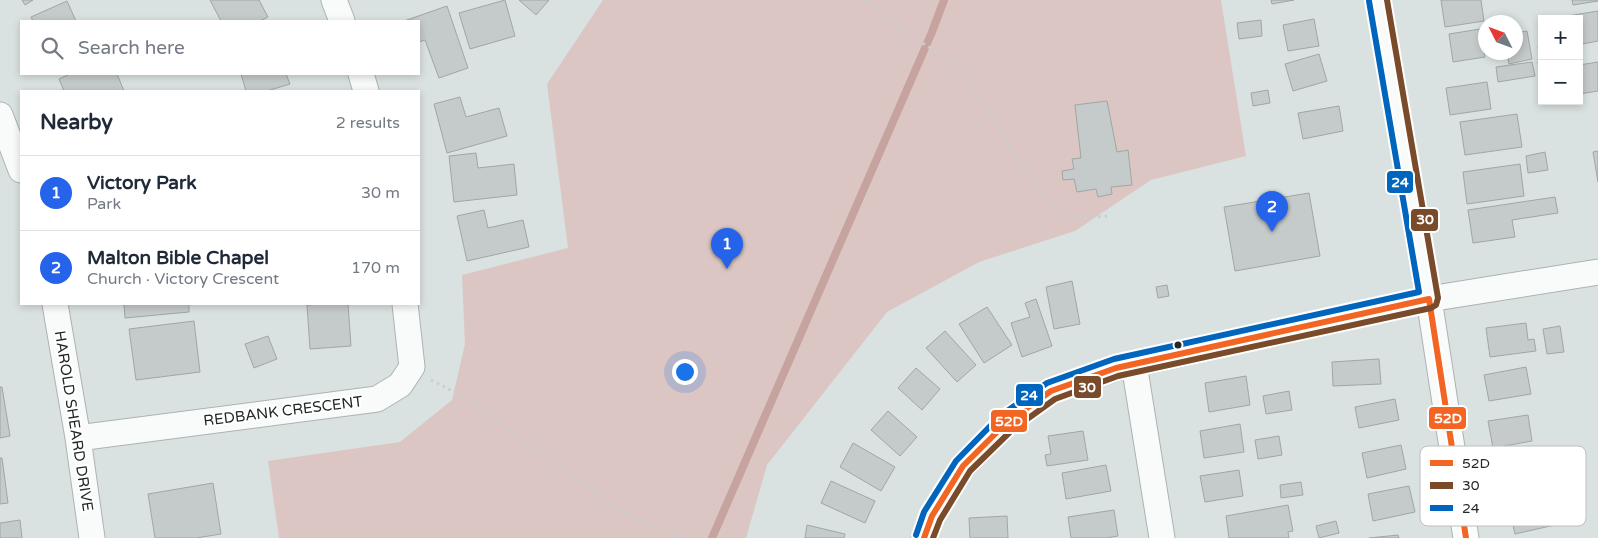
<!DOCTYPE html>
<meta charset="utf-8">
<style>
body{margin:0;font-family:"Varela Round",sans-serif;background:#f6f6f7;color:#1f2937}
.controls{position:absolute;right:15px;top:15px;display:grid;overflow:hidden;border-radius:0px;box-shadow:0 2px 8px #0003}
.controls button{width:45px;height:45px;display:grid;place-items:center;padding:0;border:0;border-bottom:1px solid #e0e1e3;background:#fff;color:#1f2937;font:25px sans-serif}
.compass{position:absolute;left:1478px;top:15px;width:45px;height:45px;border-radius:50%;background:#fff;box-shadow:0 2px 8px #0003;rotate:312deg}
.you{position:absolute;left:684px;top:371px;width:18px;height:18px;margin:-12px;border:4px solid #fff;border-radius:50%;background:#1a73e8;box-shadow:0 0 0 8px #1a73e833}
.badge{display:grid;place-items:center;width:32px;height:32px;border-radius:50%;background:#2563eb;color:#fff;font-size:16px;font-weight:700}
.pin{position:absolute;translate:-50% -41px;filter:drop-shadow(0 1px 2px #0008)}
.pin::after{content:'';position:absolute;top:26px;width:18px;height:15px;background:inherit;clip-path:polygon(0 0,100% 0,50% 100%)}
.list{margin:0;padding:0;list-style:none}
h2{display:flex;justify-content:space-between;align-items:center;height:65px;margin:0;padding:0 20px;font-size:21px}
h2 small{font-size:16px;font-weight:400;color:#747a83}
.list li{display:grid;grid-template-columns:32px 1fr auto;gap:15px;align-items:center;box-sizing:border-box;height:75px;padding:0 20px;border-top:1px solid #e0e1e3}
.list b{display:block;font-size:19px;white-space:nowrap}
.list p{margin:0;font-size:16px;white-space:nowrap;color:#747a83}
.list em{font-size:16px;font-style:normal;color:#747a83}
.icon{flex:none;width:28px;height:28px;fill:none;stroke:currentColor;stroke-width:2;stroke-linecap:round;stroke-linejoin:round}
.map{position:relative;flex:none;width:1598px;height:538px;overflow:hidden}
.search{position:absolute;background:#fff;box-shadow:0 2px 8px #0003;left:20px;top:20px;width:400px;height:55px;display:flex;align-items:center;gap:12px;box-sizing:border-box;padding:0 18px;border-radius:0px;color:#747a83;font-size:19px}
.panel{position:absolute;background:#fff;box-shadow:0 2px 8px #0003;left:20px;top:90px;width:400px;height:215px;border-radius:0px}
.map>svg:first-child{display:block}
.green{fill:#dbc6c3}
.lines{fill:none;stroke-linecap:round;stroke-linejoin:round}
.stream{stroke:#c6a39e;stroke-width:8}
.building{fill:#c5cbca;stroke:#a0a6a5}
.minor-casing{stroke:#acb3b2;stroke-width:27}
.path{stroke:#cccece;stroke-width:3;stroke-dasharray:2.5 4;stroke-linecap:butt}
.minor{stroke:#f9fbfa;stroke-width:25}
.bus-1-casing{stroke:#fff;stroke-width:10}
.bus-2-casing{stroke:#fff;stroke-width:10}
.bus-3-casing{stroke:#fff;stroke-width:10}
.bus-1{stroke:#f26522;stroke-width:6}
.bus-2{stroke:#7a4b2a;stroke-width:6}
.bus-3{stroke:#0065bd;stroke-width:6}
.bus-dot{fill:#222827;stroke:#fff;stroke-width:2}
.labels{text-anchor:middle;stroke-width:4;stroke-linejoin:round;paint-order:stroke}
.street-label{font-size:15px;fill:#222827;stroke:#fff}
.key{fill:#fff;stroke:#bdbebe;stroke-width:1}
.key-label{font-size:14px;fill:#222827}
.line-badge{stroke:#fff;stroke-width:2}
.badge-label{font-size:14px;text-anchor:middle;font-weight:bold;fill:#fff}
</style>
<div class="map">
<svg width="1598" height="538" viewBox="0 0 1598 538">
<rect width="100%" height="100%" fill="#dae2e1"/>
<path class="green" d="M603,0H1221L1246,156L1151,180L1075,231L979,262L887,312L767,465L746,538H279L268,461L400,442L452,400L465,344L462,275L568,248L547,84Z"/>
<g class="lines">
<path class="stream" d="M712,538L932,32L944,0"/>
</g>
<path class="building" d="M22,0H33L25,5Z
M210,0H259L268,17L260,21H221Z
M505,0L515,36L470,49L459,13Z
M519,0H549L536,15Z
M1271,0H1294L1272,4Z
M1441,0H1481L1484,21L1445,27Z
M1572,0H1598V1L1573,5Z
M67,1L76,21H33L31,17Z
M447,6L468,68L439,78L425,40L419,42V21H404Z
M1598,11V41L1582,44L1579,19H1568V16Z
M1314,19L1319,46L1288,51L1283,25Z
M1261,20L1262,36L1239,39L1237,23Z
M1480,29L1485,57L1453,62L1449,34Z
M1527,31L1532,59L1509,64L1507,52H1516V33Z
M1542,46V59H1541L1538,47Z
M1319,54L1327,81L1293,91L1285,64Z
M1542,61V74L1540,75L1538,62Z
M1532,62L1535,76L1498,82L1496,67Z
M1598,62V91L1579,94V65Z
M70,74H117L124,91H64L59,79Z
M241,74H286L290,84L267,91H246Z
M1487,82L1491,109L1450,115L1446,88Z
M1268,90L1270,103L1253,106L1251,93Z
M460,97L466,117L499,108L507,136L447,153L434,104Z
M1107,101L1117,152L1128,150L1132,185L1111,187L1112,194L1098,197L1096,189L1077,192L1074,179L1063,180L1062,171L1074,169L1072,159L1081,158L1075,105Z
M1339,106L1343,131L1303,139L1298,113Z
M1517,114L1522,147L1465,155L1460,122Z
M1598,151V182L1593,152Z
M1545,152L1548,170L1528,173L1526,156Z
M476,153L478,168L514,164L517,195L454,202L449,156Z
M1520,164L1524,196L1467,204L1463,172Z
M1309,193L1320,256L1235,271L1224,207Z
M1555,197L1558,213L1512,220L1515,237L1473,243L1468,210Z
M484,210L488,228L523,220L529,247L467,261L457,216Z
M1072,281L1080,324L1054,329L1046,287Z
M1167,285L1169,296L1158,298L1156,287Z
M1036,299L1052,346L1022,357L1011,323L1030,317L1025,303Z
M124,304H189V312L125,318Z
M321,304H348L351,346L310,349L307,305Z
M987,307L1012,345L984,363L959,324Z
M194,321L200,372L136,380L129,329Z
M1526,323L1528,340L1534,339L1536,351L1490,357L1486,328Z
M1560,326L1564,352L1547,354L1543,329Z
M945,331L976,365L957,382L926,348Z
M268,336L277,359L254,368L245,344Z
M1379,359L1381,384L1333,386L1332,362Z
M1526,367L1531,394L1489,401L1484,375Z
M916,368L940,389L922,410L898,388Z
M1246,376L1250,405L1209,412L1205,383Z
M0,387H2L10,436L0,438Z
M1289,391L1292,410L1266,414L1263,396Z
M1395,399L1399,420L1359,428L1355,407Z
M888,411L917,437L900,456L871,430Z
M1528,415L1532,441L1493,448L1488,421Z
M1240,424L1244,452L1204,458L1200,431Z
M1083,431L1088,460L1047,466L1045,455L1051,454L1048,436Z
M1279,436L1282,455L1258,459L1255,440Z
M853,443L895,467L881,491L840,467Z
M1401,445L1406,469L1367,478L1362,453Z
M0,458H2L8,503L0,504Z
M1106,465L1111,491L1066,499L1062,473Z
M1239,470L1243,496L1205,502L1200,476Z
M831,481L875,501L865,523L821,503Z
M1301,482L1303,495L1281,498L1280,485Z
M213,483L221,534L196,538H155L148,494Z
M1409,486L1415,512L1373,521L1368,494Z
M1549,499L1555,525L1515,534L1509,508Z
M1288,505L1293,531L1288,532L1289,538H1229L1226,516Z
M1114,510L1118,536L1106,538H1071L1068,517Z
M1007,516L1008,538H970L969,518Z
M20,520L22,538H0V523Z
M1336,521L1339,533L1319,538L1316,526Z
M807,525L845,534L844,538H805Z
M1398,535L1399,538H1369Z"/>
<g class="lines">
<defs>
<path id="minor" d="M334,0L342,21
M1378,0L1429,299L1466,538
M361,74L366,91
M0,115L21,170
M55,304L78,438L92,538
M1134,364L1162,538
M78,438L377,399L400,385L412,367L405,304
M924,538L932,516L963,466L1006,423L1051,391L1116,368L1429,299L1598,272"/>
</defs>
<use href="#minor" class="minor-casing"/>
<path class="path" d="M866,0L904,31L960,67L967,75L1025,172L1054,204L1072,218L1111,216
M431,380L472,401L502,425L623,513L683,538"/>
<use href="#minor" class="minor"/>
<defs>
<path id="bus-1" d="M1429,299L1466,538
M924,538L932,516L963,466L1006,423L1051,391L1116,368L1429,299"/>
<path id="bus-2" d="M933,538L940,520L970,471L1012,430L1055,399L1118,376L1431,308L1436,305L1438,298L1387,0"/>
<path id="bus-3" d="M916,535L924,512L956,461L1000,416L1047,383L1114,359L1419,292L1369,1"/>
</defs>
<use href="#bus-1" class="bus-1-casing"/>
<use href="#bus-2" class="bus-2-casing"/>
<use href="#bus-3" class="bus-3-casing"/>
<use href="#bus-1" class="bus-1"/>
<use href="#bus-2" class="bus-2"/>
<use href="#bus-3" class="bus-3"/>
</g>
<circle class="bus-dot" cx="1178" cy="345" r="4.5"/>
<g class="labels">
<g class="street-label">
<text transform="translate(283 411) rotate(-7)" y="5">REDBANK CRESCENT</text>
<text transform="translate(74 421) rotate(81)" y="5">HAROLD SHEARD DRIVE</text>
</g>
</g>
<rect x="1420" y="446" width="166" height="80" rx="8" class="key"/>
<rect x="1430" y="460" width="23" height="6" fill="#f26522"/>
<rect x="1430" y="482" width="23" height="7" fill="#7a4b2a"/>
<rect x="1430" y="505" width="23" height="6" fill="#0065bd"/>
<g class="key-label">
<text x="1462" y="468">52D</text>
<text x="1462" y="490">30</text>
<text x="1462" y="513">24</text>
</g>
<g class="line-badge">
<rect x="1386" y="170" width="28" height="24" rx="5" fill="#0065bd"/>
<rect x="1410" y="208" width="29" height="24" rx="5" fill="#7a4b2a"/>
<rect x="1073" y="375" width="29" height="24" rx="5" fill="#7a4b2a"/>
<rect x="1015" y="383" width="29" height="24" rx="5" fill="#0065bd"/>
<rect x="1428" y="406" width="39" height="24" rx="5" fill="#f26522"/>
<rect x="990" y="409" width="38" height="24" rx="5" fill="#f26522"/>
</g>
<g class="badge-label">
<text x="1400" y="187">24</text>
<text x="1425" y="224">30</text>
<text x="1087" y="392">30</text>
<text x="1029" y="400">24</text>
<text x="1448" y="423">52D</text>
<text x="1009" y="426">52D</text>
</g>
</svg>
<div class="controls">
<button>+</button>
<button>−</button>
</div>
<svg class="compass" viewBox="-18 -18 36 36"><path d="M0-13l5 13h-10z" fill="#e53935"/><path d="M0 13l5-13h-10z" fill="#747a83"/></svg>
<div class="you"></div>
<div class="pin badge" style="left:727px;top:269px">1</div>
<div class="pin badge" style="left:1272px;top:232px">2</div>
<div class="search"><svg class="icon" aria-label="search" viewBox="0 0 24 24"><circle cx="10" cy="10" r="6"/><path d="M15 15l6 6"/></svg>Search here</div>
<section class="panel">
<h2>Nearby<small>2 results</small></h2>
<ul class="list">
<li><span class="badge">1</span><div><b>Victory Park</b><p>Park</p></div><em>30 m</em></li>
<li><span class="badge">2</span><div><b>Malton Bible Chapel</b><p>Church · Victory Crescent</p></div><em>170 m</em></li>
</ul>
</section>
</div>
